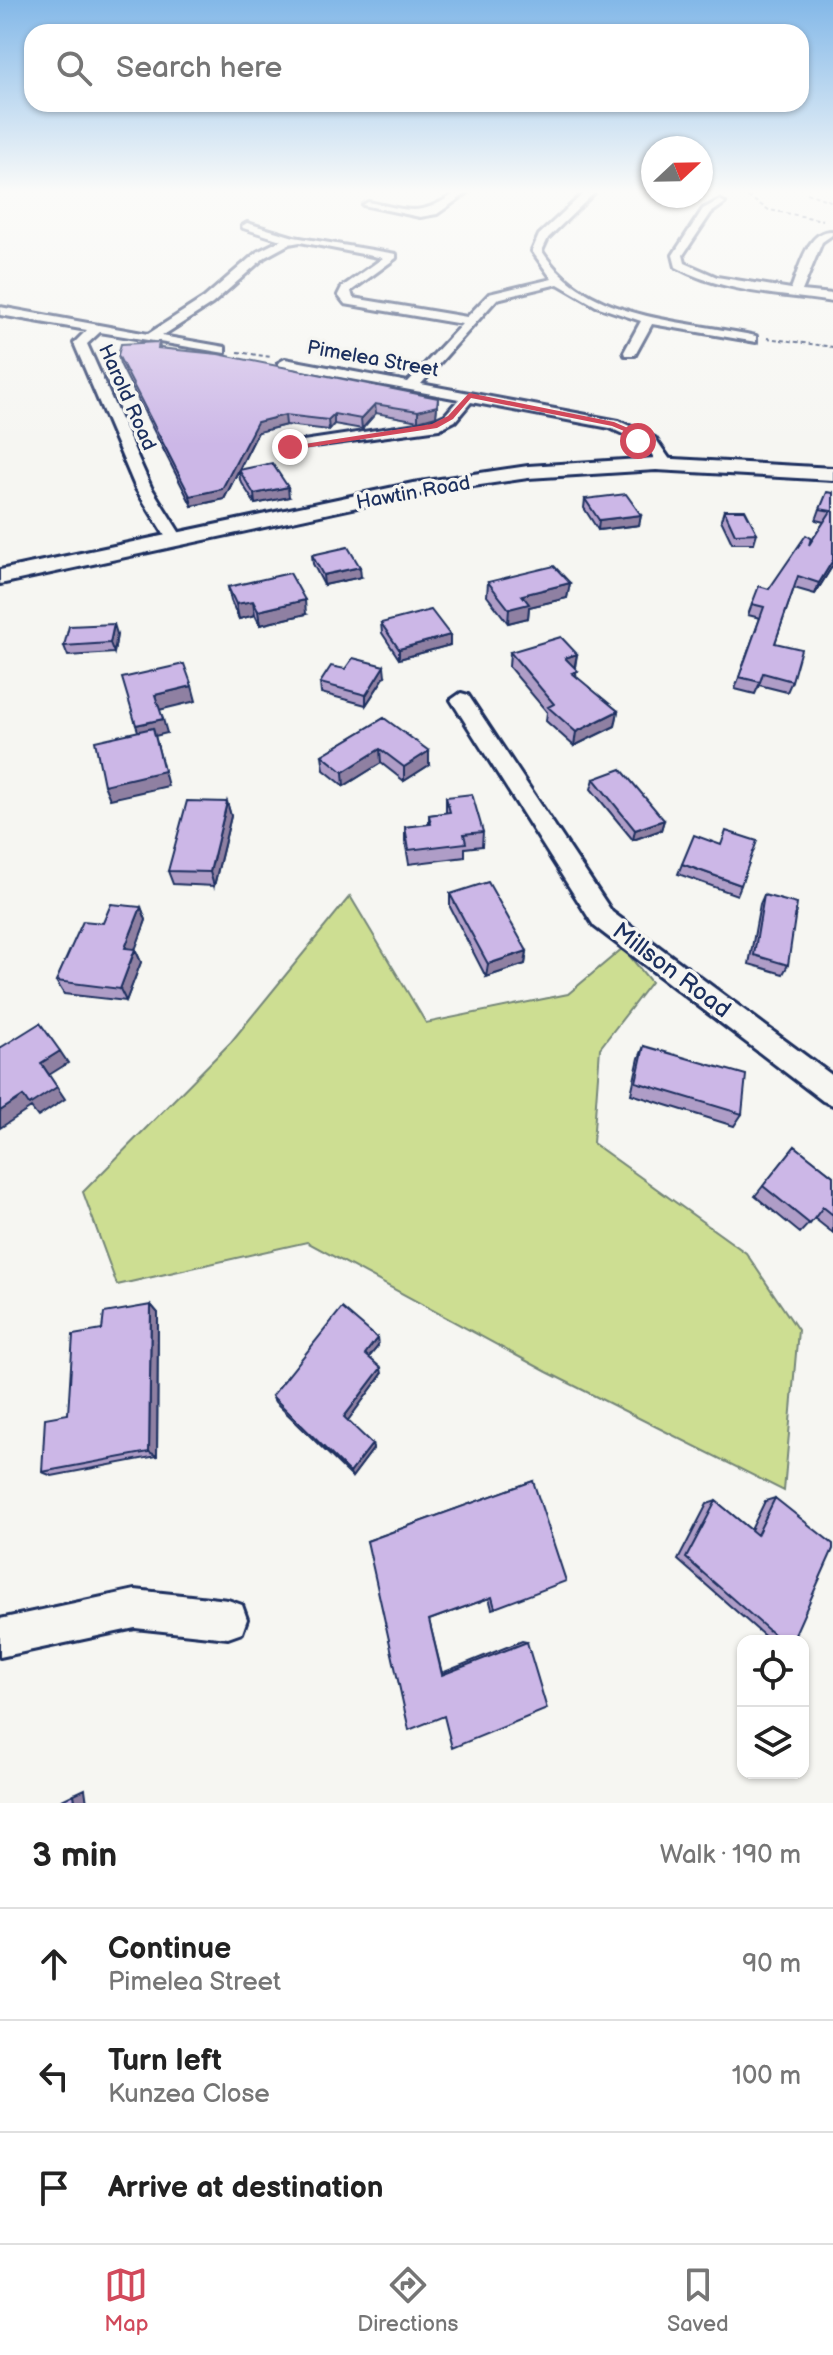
<!DOCTYPE html>
<meta charset="utf-8">
<style>
body{margin:0;font-family:"Balsamiq Sans",sans-serif;background:#f6f6f6;color:#222}
.controls{position:absolute;right:24px;bottom:24px;display:grid;overflow:hidden;border-radius:16px;box-shadow:0 2px 6px #0004}
.controls button{width:72px;height:72px;display:grid;place-items:center;padding:0;border:0;border-bottom:2px solid #e0e0e0;background:#fff;color:#222;font:40px sans-serif}
.compass{position:absolute;left:641px;top:136px;width:72px;height:72px;border-radius:50%;background:#fff;box-shadow:0 2px 6px #0004;rotate:68deg}
.stop{position:absolute;width:24px;height:24px;margin:-18px;border:6px solid #d1495b;border-radius:50%;background:#fff}
.stop.end{background:#d1495b;border-color:#fff;box-shadow:0 2px 8px #0008}
.list{margin:0;padding:0;list-style:none}
h2{display:flex;justify-content:space-between;align-items:center;height:104px;margin:0;padding:0 32px;font-size:34px}
h2 small{font-size:26px;font-weight:400;color:#767676}
.list li{display:grid;grid-template-columns:52px 1fr auto;gap:24px;align-items:center;box-sizing:border-box;height:112px;padding:0 32px;border-top:2px solid #e0e0e0}
.list b{display:block;font-size:30px;white-space:nowrap}
.list p{margin:0;font-size:26px;white-space:nowrap;color:#767676}
.list em{font-size:26px;font-style:normal;color:#767676}
.icon{flex:none;width:44px;height:44px;fill:none;stroke:currentColor;stroke-width:2;stroke-linecap:round;stroke-linejoin:round}
.map{position:relative;flex:none;width:833px;height:1803px;overflow:hidden}
.search{position:absolute;background:#fff;box-shadow:0 2px 6px #0004;left:24px;right:24px;top:24px;height:88px;display:flex;align-items:center;gap:20px;box-sizing:border-box;padding:0 28px;border-radius:24px;color:#767676;font-size:30px}
.sheet{height:440px;background:#fff}
nav{display:flex;justify-content:space-around;align-items:center;box-sizing:border-box;height:112px;border-top:2px solid #e0e0e0;background:#fff;font-size:22px;color:#767676}
nav a{display:grid;justify-items:center;gap:4px}
nav .on{color:#d1495b}
.map>svg:first-child{display:block}
.green{fill:#cdde92;stroke:#748678;stroke-width:2}
.lines{fill:none;stroke-linecap:round;stroke-linejoin:round}
.minor-casing{stroke:#1b2f5e;stroke-width:6}
.major-casing{stroke:#1b2f5e;stroke-width:6}
.path{stroke:#1b2f5e;stroke-width:2;stroke-dasharray:4 3;stroke-linecap:butt}
.minor{fill:#f6f6f2;fill-rule:evenodd}
.major{fill:#f6f6f2;fill-rule:evenodd}
.wall{fill:#af9dc7;stroke:#1b2f5e;stroke-width:2}
.shaded-wall{fill:#8f80a2;stroke:#1b2f5e;stroke-width:2}
.building{fill:#ccb7e7;stroke:#1b2f5e;stroke-width:2}
.route{fill:#d1495b}
.labels{text-anchor:middle;stroke-width:7;stroke-linejoin:round;paint-order:stroke}
.far-street-label{font-size:20px;fill:#1b2f5e;stroke:#f6f6f2}
.street-label{font-size:24px;fill:#1b2f5e;stroke:#f6f6f2}
</style>
<div class="map">
<svg width="833" height="1803" viewBox="0 0 833 1803">
<rect width="100%" height="100%" fill="#f6f6f2"/>
<filter id="ink" filterUnits="userSpaceOnUse"><feTurbulence type="fractalNoise" baseFrequency=".0125" numOctaves="2"/><feDisplacementMap in="SourceGraphic" scale="16" xChannelSelector="R" yChannelSelector="G"/><feConvolveMatrix kernelMatrix="1 2 1 2 8 2 1 2 1" color-interpolation-filters="sRGB"/></filter>
<g filter="url(#ink)">
<path class="green" d="M350,896L426,1023L568,994L623,948L651,982L600,1048L593,1143L746,1253L798,1330L784,1491L547,1372L307,1242L117,1285L83,1192L231,1042Z"/>
<g class="lines">
<defs>
<path id="minor" d="M456,193H467L437,214L420,217L363,205L368,202C411,210 417,218 456,193Z
M584,193H594L548,238L542,251C587,321 683,320 756,336V342L652,324L635,355H625L624,352L641,321L596,306L558,284L497,299L421,384L619,421L655,438L673,464L670,467H660L645,444L610,428L471,402L455,421L439,429L285,450V444L290,443L430,422L445,415L459,399L280,366L278,363L285,359L408,382L462,324L345,304L338,295L342,287L383,258L300,242L289,244L265,257L212,304L162,336L225,347V353L100,332L87,344L151,487L184,540L176,545L170,544L136,489L74,343L87,330L0,315V307L148,334L204,298L257,252L281,240L243,228L242,226L247,223L294,237L396,254V258L351,291L353,298L467,317L489,294L552,279L532,251L539,235Z
M720,200L725,203L711,213L683,255L685,263L717,277L791,289C799,270 807,230 832,231V235L822,242L802,291L833,294V302C780,294 724,293 676,267L673,255L703,209Z
M461,693L468,695L612,912L833,1076V1105L823,1101L594,926L451,700Z
M135,1590L228,1600L242,1605L247,1619L242,1633L228,1638L135,1628L0,1657V1619Z"/>
<path id="major" d="M656,458L833,468V480L656,470L528,478L413,495L0,584V570L413,483L528,466Z"/>
</defs>
<use href="#minor" class="minor-casing"/>
<use href="#major" class="major-casing"/>
<path class="path" d="M742,193L769,210L823,220
M807,193L833,202
M767,338L833,347
M238,352L271,357"/>
<use href="#minor" class="minor"/>
<use href="#major" class="major"/>
</g>
<path class="wall" d="M159,342L160,348L438,398L436,416L418,421L376,413L362,429L334,424L329,430L286,425L258,432L224,499L192,506L120,364L118,355Z
M239,470L289,497L255,504L240,480Z
M833,493V565L815,594L794,588L775,643L792,681L787,692L759,685L755,694L735,689L760,618L748,615L752,604L769,589L809,545L824,522L816,520L820,509Z
M585,499L641,515L639,525L598,530L584,508Z
M724,510L757,533L754,543H732L721,520Z
M312,555L361,577L324,585L313,564Z
M488,582L570,583L567,598L529,607L528,618L508,623L487,596Z
M228,587L306,614L260,625L255,615L239,619L231,601Z
M381,623L450,635V645L399,659L382,633Z
M117,634L114,653L68,656L64,646Z
M510,652L577,654L575,668L577,678L618,711L615,726L574,746L546,721L547,712L509,667Z
M345,669L385,676L366,705L321,693L320,683Z
M384,718L429,765L404,781L381,763L344,786L324,770L322,755Z
M594,779L664,820L661,830L633,840L591,789Z
M446,797L483,832L482,846L465,848V857L409,864L405,841V827L429,824V815L446,813Z
M227,802L231,816L214,886L173,884L168,871Z
M682,864L741,885L737,895L678,874Z
M450,894L527,951L525,964L486,977L450,907Z
M764,895L788,965L783,974L749,964L760,904Z
M141,907L146,920L135,949L141,962L126,1001L64,994L56,981L103,923Z
M644,1046L742,1114L734,1126L631,1094L639,1058Z
M795,1146L833,1176V1233L814,1218L800,1233L755,1196Z
M151,1305L158,1313L157,1456L52,1476L42,1472L68,1414L102,1330Z
M378,1346L369,1357L382,1374L347,1421L372,1444L373,1449L352,1477L275,1402L272,1396Z
M533,1481L495,1608L492,1609L489,1598L429,1620L442,1673L522,1641L527,1642L444,1716L367,1541Z
M775,1498L792,1641H770L678,1560L707,1504L716,1501L751,1530L765,1501Z"/>
<path class="shaded-wall" d="M438,398L436,416L418,421V411Z
M375,404L376,413L362,429L361,419Z
M334,414V424L329,430L328,420Z
M285,415L286,425L258,432L224,499L192,506L190,496L257,422Z
M288,487L289,497L255,504L254,494Z
M641,515L639,525L598,530L599,520Z
M833,560V565L815,594L819,583Z
M360,567L361,577L324,585L323,575Z
M570,583L567,598L529,607L528,618L508,623L509,609L522,595Z
M305,600L306,614L260,625L258,611Z
M253,601L255,615L239,619L236,604Z
M114,624L117,634L114,653L110,643Z
M450,635V645L399,659V649Z
M577,654L574,669L565,658Z
M384,666L385,676L366,705V695Z
M192,686L196,701L159,710L155,695Z
M618,711L615,726L574,746L576,732Z
M163,719L167,733L155,736L168,786L110,799L104,785L141,740L136,725Z
M380,749L381,763L344,786L343,772Z
M429,751V765L404,781V767Z
M227,802L231,816L214,886L210,872Z
M664,820L661,830L633,840L635,830Z
M141,907L146,920L131,961L125,948Z
M135,949L141,962L126,1001L120,989Z
M527,951L525,964L486,977L488,964Z
M60,1051L68,1063L49,1075L41,1063Z
M57,1087L65,1099L38,1117L31,1108L0,1128V1111L23,1096Z
M151,1305L158,1313L157,1456L149,1452Z
M377,1338L378,1346L366,1361L365,1354Z
M381,1368L382,1374L346,1423L344,1417Z
M372,1444L373,1449L352,1477L350,1473Z
M85,1789L87,1803H75L74,1794Z"/>
<path class="building" d="M159,342L158,348L218,354L438,398L437,406L418,411L375,404L361,419L334,414L328,420L285,415L257,422L222,489L190,496L118,355L121,344Z
M272,463L288,487L254,494L239,470Z
M827,492L833,493V560L819,583L798,576L775,643L801,649L792,681L763,673L760,682L739,677L764,607L752,604L759,586L769,589L806,535L811,538L809,545L831,511L820,509Z
M626,494L641,515L599,520L585,499Z
M724,510H745L757,533L735,534Z
M348,547L360,567L323,575L312,555Z
M554,566L570,583L522,595L529,604L509,609L488,582Z
M290,573L305,600L258,611L253,601L236,604L228,587Z
M431,610L450,635L399,649L381,623Z
M114,624L110,643L64,646L69,626Z
M561,637L577,654L565,658L578,671L572,673L618,711L576,732L548,707L554,704L510,652Z
M353,658L384,666L366,695L320,683L331,666L345,669Z
M184,664L192,686L155,695L163,719L136,725L122,678Z
M384,718L429,751L404,767L380,749L343,772L322,755Z
M153,728L164,771L104,785L95,741Z
M621,769L664,820L635,830L594,779Z
M472,794L483,832L464,834L466,843L409,850L405,827L431,824L429,815L450,812L446,797Z
M187,801L227,802L210,872L168,871Z
M726,831L757,841L741,885L682,864L694,835L721,845Z
M488,882L527,951L488,964L450,894Z
M764,895L797,904L788,965L754,955Z
M111,904L141,907L125,948L135,949L120,989L56,981L83,921L103,923Z
M40,1023L60,1051L41,1063L57,1087L29,1105L23,1096L0,1111V1048Z
M644,1046L746,1075L742,1114L636,1082Z
M795,1146L833,1176V1215L823,1207L810,1224L763,1186Z
M151,1305L149,1452L42,1472L45,1418L68,1414L73,1335L102,1330L104,1313Z
M342,1308L377,1338L365,1354L381,1368L344,1417L372,1444L350,1473L272,1396Z
M533,1481L566,1581L495,1608L492,1597L429,1620L442,1675L527,1642L547,1709L452,1748L444,1716L409,1730L367,1541Z
M775,1498L833,1544V1549L792,1641H781L686,1558L716,1501L757,1535Z
M74,1794L75,1803H56Z"/>
</g>
<linearGradient id="sky" x2="0" y2="1"><stop stop-color="#83b8e8"/><stop offset="0.43" stop-color="#fbfbf9"/><stop offset="1" stop-color="#fbfbf9" stop-opacity="0"/></linearGradient>
<rect width="833" height="445" fill="url(#sky)"/>
<path class="route" d="M469,393L614,422L644,435L638,443L634,441L636,436L612,426L471,398L453,419L437,428L290,450L286,447L432,424L448,416Z"/>
<g class="labels">
<g class="far-street-label">
<text transform="translate(373 358) rotate(10)" y="7">Pimelea Street</text>
<text transform="translate(128 397) rotate(66)" y="7">Harold Road</text>
<text transform="translate(413 492) rotate(-10)" y="7">Hawtin Road</text>
</g>
<g class="street-label">
<text transform="translate(672 970) rotate(37)" y="8">Millson Road</text>
</g>
</g>
</svg>
<div class="controls">
<button><svg class="icon" aria-label="locate" viewBox="0 0 24 24"><circle cx="12" cy="12" r="6"/><path d="M12 2v4M12 18v4M2 12h4M18 12h4"/></svg></button>
<button><svg class="icon" aria-label="layers" viewBox="0 0 24 24"><path d="M12 4l9 5-9 5-9-5zM3 14l9 5 9-5"/></svg></button>
</div>
<svg class="compass" viewBox="-18 -18 36 36"><path d="M0-13l5 13h-10z" fill="#e53935"/><path d="M0 13l5-13h-10z" fill="#767676"/></svg>
<div class="stop" style="left:638px;top:441px"></div>
<div class="stop end" style="left:290px;top:447px"></div>
<div class="search"><svg class="icon" aria-label="search" viewBox="0 0 24 24"><circle cx="10" cy="10" r="6"/><path d="M15 15l6 6"/></svg>Search here</div>
</div>
<section class="sheet">
<h2>3 min<small>Walk · 190 m</small></h2>
<ul class="list">
<li><svg class="icon" aria-label="ahead" viewBox="0 0 24 24"><path d="M12 20V5M6 11l6-6 6 6"/></svg><div><b>Continue</b><p>Pimelea Street</p></div><em>90 m</em></li>
<li><svg class="icon" aria-label="left" viewBox="0 0 24 24"><path d="M17 20v-9H6M10 6l-5 5 5 5"/></svg><div><b>Turn left</b><p>Kunzea Close</p></div><em>100 m</em></li>
<li><svg class="icon" aria-label="arrive" viewBox="0 0 24 24"><path d="M6 21V4h12l-3 4 3 4H6"/></svg><div><b>Arrive at destination</b></div></li>
</ul>
</section>
<nav>
<a class="on"><svg class="icon" aria-label="map" viewBox="0 0 24 24"><path d="M3 6l6-2 6 2 6-2v14l-6 2-6-2-6 2zM9 4v14M15 6v14"/></svg>Map</a>
<a><svg class="icon" aria-label="directions" viewBox="0 0 24 24"><path d="M12 3l9 9-9 9-9-9zM9 14v-3h6M13 9l2 2-2 2"/></svg>Directions</a>
<a><svg class="icon" aria-label="saved" viewBox="0 0 24 24"><path d="M7 4h10v16l-5-4-5 4z"/></svg>Saved</a>
</nav>
